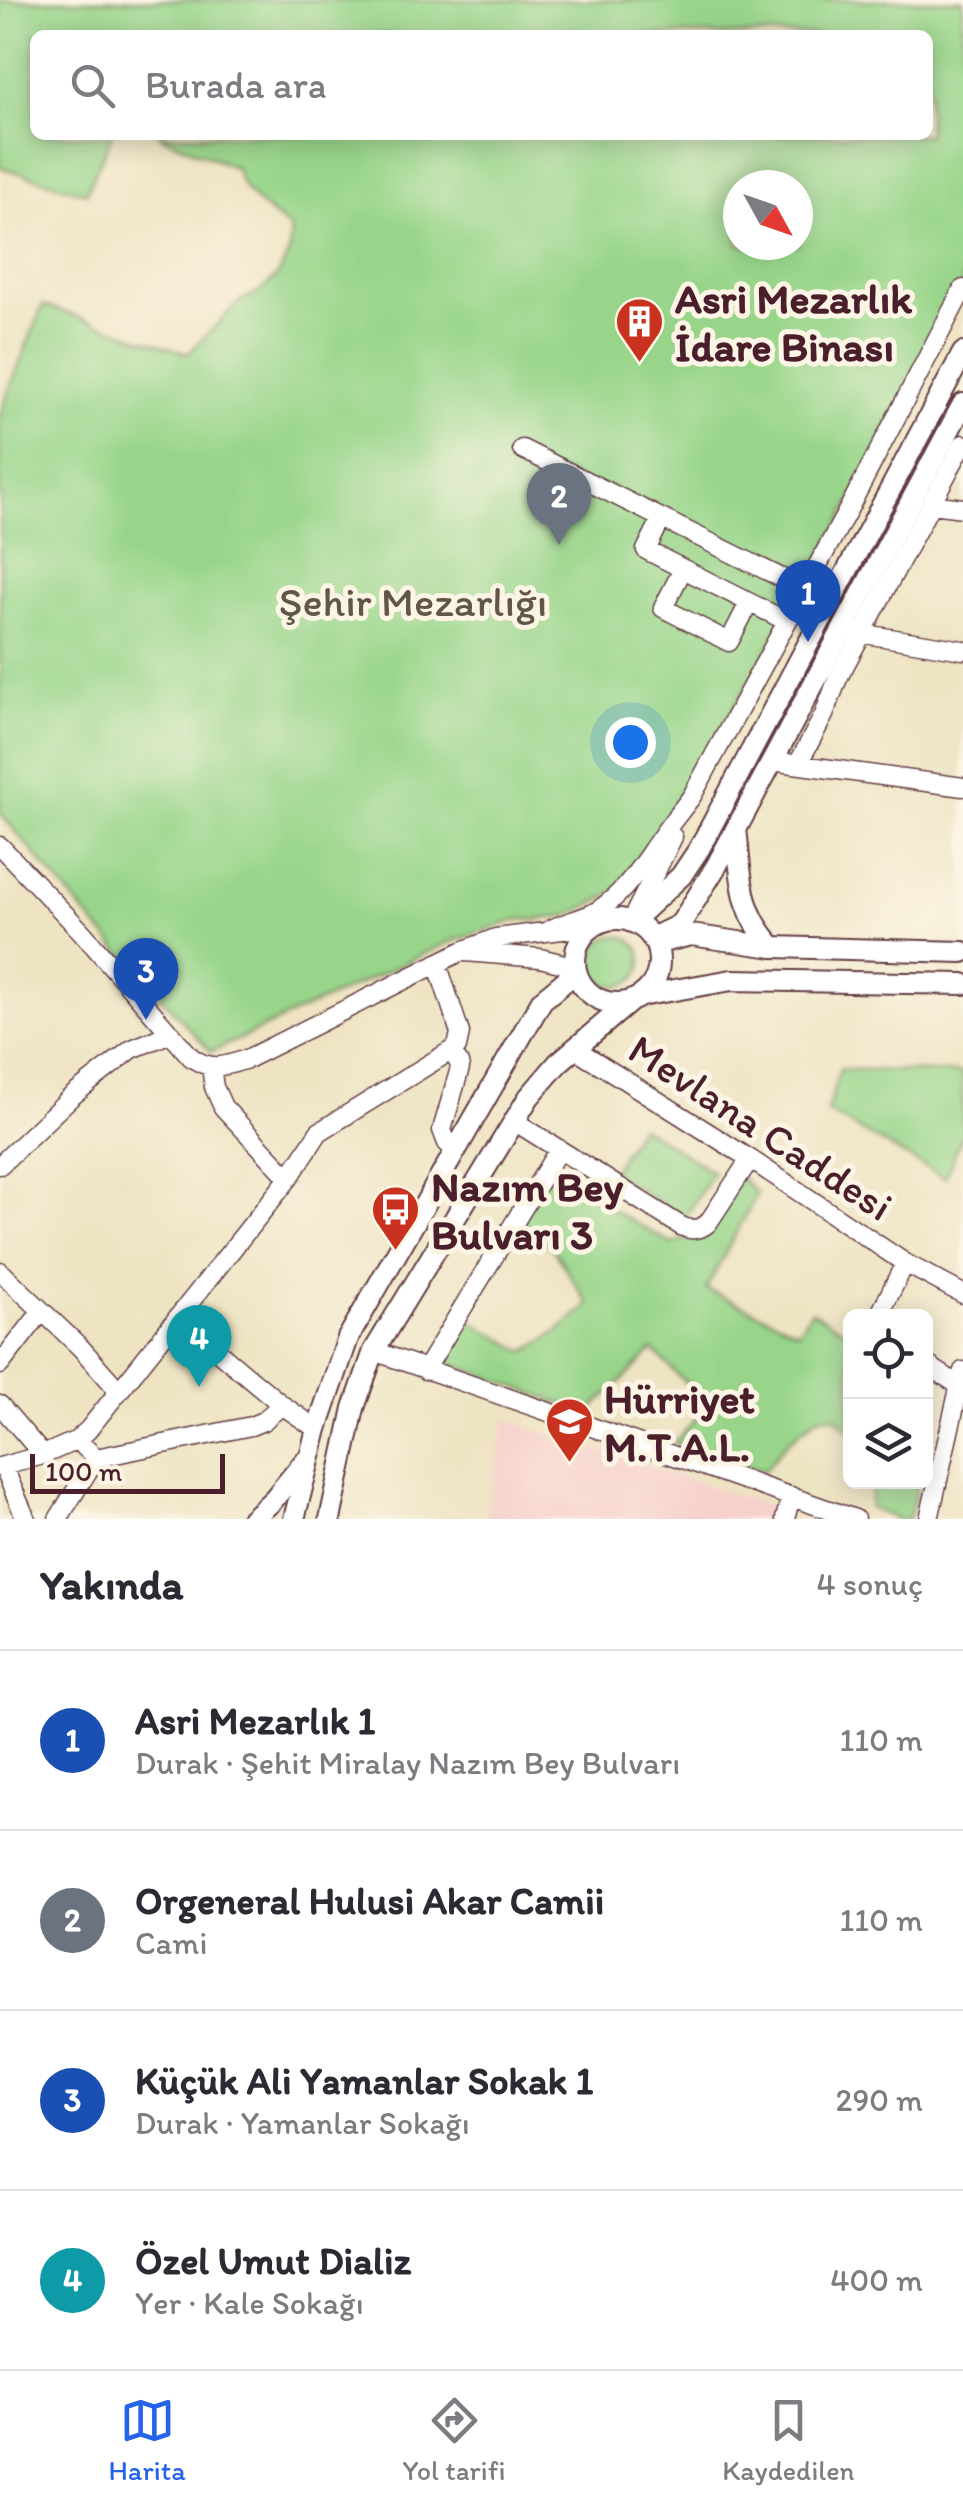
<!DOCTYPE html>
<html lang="tr">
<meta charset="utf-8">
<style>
body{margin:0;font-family:Itim,sans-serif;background:#f2f2f3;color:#2b2b33}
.controls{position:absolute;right:30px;bottom:30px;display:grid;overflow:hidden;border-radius:15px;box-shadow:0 5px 25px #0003}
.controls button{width:90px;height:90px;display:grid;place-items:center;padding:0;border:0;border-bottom:2px solid #e1e1e2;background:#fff;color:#2b2b33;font:50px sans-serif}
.compass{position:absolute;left:723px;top:170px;width:90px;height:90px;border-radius:50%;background:#fff;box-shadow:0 5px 25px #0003;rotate:130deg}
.scale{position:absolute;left:30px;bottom:25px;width:195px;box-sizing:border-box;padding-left:10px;border:5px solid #4a1f2b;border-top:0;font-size:28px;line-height:35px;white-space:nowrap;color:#4a1f2b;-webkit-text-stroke:8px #fcf5e5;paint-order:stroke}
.you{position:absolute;left:630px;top:742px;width:35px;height:35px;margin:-25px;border:8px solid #fff;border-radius:50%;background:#1a73e8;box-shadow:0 0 0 15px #1a73e833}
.badge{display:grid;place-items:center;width:65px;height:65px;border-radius:50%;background:#2563eb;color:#fff;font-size:32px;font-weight:700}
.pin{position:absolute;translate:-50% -82px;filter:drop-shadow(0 2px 5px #0008)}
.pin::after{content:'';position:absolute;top:52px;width:35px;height:30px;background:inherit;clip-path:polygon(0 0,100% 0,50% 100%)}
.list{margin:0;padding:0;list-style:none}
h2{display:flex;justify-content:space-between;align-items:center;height:130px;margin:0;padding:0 40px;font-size:42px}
h2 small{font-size:32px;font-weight:400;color:#7c7c81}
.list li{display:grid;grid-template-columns:65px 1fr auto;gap:30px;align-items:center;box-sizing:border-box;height:180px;padding:0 40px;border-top:2px solid #e1e1e2}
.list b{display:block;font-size:38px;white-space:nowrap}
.list p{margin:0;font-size:32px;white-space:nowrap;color:#7c7c81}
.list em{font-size:32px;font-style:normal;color:#7c7c81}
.icon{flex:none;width:55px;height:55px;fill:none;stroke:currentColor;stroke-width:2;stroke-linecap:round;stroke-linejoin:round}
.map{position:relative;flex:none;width:963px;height:1519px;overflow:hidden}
.search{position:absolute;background:#fff;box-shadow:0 5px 25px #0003;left:30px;right:30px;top:30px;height:110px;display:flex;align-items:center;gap:25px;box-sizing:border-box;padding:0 35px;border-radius:15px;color:#7c7c81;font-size:38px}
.sheet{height:850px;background:#fff}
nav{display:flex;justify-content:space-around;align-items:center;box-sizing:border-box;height:140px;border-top:2px solid #e1e1e2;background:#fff;font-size:28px;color:#7c7c81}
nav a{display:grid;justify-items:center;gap:5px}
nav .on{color:#2563eb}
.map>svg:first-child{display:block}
.built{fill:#f7d0cc}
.green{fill:#98d58a;stroke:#717a5a;stroke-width:2.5;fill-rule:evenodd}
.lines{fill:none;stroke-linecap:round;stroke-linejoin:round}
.minor-casing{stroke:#633c42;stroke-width:21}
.major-casing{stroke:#633c42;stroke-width:24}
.minor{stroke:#fff;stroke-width:18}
.major{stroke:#fff;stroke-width:20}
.labels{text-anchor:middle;stroke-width:10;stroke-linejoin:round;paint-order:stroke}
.poi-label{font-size:42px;font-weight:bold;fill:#4a1f2b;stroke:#fcf5e5;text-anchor:start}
.park-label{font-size:42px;fill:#615648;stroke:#fcf5e5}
.street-label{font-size:42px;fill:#4a1f2b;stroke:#fcf5e5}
</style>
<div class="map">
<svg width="963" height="1519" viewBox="0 0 963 1519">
<rect width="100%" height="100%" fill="#fcf5e5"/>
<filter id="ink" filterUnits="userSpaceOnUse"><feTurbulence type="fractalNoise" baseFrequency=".01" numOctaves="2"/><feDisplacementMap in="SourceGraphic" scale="20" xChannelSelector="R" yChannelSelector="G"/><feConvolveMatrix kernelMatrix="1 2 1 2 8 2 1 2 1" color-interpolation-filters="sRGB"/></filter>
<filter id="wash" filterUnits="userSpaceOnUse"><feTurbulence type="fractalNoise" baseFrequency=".0048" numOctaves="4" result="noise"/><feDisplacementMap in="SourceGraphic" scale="40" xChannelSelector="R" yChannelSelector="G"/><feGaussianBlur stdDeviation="2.25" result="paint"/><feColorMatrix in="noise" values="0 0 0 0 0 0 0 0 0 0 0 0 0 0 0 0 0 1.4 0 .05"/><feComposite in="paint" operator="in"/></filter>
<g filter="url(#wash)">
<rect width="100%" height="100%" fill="#eee3c2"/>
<path class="built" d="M506,1420L776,1508L773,1519H485Z"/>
<path class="green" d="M0,0H963V287L842,519L634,882L570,915L537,920L520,919L450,942L211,1052L90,919L0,813V413L43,305L188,354L240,301L261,291L278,275L289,253L291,229C269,211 243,198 236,168L158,135H928V35H35V135H112L86,193L0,167ZM738,185H798V245H738Z
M592 961a25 25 0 1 1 50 0a25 25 0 1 1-50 0Z
M840,1069L963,1073V1133L945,1178L827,1112Z
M640,1126L713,1172L685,1218L611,1172Z
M542,1170L672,1244L698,1234L738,1175L757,1194L706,1289L798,1331L811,1311L850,1334V1431L834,1416H819L786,1443L764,1471L674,1443L708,1405L653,1350L588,1413L446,1362L463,1317L525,1352L559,1331L589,1305L554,1250L520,1219Z
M872,1482H918L909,1519H896L870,1508Z"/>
</g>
<g filter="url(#ink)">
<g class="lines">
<defs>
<path id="minor" d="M522,449L804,589
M931,504L963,508
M661,520L646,550L786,621
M683,569L663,608L729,642L749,603
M853,632L963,650
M772,761L963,787
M798,764L824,715L838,678L963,444
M0,846L81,931L191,1057C211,1072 226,1066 247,1059L460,952L496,938L595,926
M633,917L673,837
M546,932C562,922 581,920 597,911C625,893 640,867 659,840C669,825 681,811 692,796L849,508L963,289
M465,952L540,958L576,967
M574,1048L750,1159L905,1263L963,1294
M452,1052L459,1063L460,1068L442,1130L447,1143L455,1150
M211,1067L214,1087L223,1107L289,1178
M514,1121L681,1226C691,1231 700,1230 708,1223L750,1159
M0,1165L71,1097L132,1049L171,1033
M0,1271L81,1348L119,1391
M879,1316L905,1263
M178,1318L282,1405L317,1429
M374,1351L855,1519
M926,1364L960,1386
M0,1365L42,1311
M425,1370L559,1149
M0,1405L43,1455
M77,1440L88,1430L289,1178L319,1132L457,1047L460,1033L437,963
M3,1466L26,1519
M0,1467L43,1455L77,1440L96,1458L251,1426L263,1421L282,1405
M58,1519L96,1458
M785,1519L791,1496
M929,1519L963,1371"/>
<path id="major" d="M736,829C742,877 738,909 773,947
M575 961a42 42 0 1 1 84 0a42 42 0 1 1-84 0Z
M631,922L681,876L699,849L963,353
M652,938L679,925L683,920L717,865L963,404
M662,942L691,935L773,947L963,952
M640,996L732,980L963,984
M252,1519L273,1500L304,1462
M294,1519L317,1429L348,1338L542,1000L576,972
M330,1519L354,1408L374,1351L529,1097L558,1063L632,1000"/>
</defs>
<use href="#minor" class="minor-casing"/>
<use href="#major" class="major-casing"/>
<use href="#minor" class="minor"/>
<use href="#major" class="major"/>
</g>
</g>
<defs>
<symbol id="building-pin" viewBox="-11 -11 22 30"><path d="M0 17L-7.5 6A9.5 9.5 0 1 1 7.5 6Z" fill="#c8321e" stroke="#fcf5e5"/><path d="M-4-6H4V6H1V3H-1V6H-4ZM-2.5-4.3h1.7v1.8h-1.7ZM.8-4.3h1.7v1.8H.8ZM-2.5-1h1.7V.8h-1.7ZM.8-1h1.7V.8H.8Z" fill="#fff"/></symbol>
<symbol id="bus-pin" viewBox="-11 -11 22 30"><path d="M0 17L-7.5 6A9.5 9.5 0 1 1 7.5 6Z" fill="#c8321e" stroke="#fcf5e5"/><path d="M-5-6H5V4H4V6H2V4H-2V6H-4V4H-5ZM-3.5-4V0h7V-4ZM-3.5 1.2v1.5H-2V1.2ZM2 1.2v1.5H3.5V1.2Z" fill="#fff"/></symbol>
<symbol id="school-pin" viewBox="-11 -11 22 30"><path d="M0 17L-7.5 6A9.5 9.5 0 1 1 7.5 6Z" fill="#c8321e" stroke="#fcf5e5"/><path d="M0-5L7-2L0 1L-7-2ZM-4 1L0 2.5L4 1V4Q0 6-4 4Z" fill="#fff"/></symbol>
</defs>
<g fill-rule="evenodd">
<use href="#building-pin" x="612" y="294" width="55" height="75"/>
<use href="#bus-pin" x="368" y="1182" width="55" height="75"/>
<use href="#school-pin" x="542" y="1394" width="55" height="75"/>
</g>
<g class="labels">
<g class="poi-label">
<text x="675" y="313">Asri Mezarlık<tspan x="675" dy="48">İdare Binası</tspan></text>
<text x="431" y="1201">Nazım Bey<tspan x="431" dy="48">Bulvarı 3</tspan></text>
<text x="604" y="1413">Hürriyet<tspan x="604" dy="48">M.T.A.L.</tspan></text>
</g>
<g class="park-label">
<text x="413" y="616">Şehir Mezarlığı</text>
</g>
<g class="street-label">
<text transform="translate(761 1127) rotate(33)" y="15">Mevlana Caddesi</text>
</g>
</g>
</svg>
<div class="controls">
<button><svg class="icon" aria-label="locate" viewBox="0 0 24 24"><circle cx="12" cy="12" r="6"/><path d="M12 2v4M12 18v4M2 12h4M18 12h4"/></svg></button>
<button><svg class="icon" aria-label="layers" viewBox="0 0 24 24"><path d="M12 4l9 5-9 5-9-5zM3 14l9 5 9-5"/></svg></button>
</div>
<svg class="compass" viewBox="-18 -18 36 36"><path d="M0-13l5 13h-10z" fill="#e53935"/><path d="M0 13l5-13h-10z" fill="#7c7c81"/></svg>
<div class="scale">100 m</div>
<div class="you"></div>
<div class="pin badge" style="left:808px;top:642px;background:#1a4fb4">1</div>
<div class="pin badge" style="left:559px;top:545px;background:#6b7280">2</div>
<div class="pin badge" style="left:146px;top:1020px;background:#1a4fb4">3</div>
<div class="pin badge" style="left:199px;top:1387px;background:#0f9aa8">4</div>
<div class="search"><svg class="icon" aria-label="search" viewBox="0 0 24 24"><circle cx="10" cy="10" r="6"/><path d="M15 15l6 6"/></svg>Burada ara</div>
</div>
<section class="sheet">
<h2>Yakında<small>4 sonuç</small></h2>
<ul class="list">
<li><span class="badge" style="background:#1a4fb4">1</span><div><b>Asri Mezarlık 1</b><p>Durak · Şehit Miralay Nazım Bey Bulvarı</p></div><em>110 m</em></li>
<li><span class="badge" style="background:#6b7280">2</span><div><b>Orgeneral Hulusi Akar Camii</b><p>Cami</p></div><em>110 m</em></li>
<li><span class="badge" style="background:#1a4fb4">3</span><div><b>Küçük Ali Yamanlar Sokak 1</b><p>Durak · Yamanlar Sokağı</p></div><em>290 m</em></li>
<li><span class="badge" style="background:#0f9aa8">4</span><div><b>Özel Umut Dializ</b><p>Yer · Kale Sokağı</p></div><em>400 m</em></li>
</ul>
</section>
<nav>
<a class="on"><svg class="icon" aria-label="map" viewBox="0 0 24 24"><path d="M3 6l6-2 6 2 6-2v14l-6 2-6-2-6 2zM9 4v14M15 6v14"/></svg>Harita</a>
<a><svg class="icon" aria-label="directions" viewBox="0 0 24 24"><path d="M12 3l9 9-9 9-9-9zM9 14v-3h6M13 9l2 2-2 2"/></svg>Yol tarifi</a>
<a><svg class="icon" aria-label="saved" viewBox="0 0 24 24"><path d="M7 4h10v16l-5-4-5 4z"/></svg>Kaydedilen</a>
</nav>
